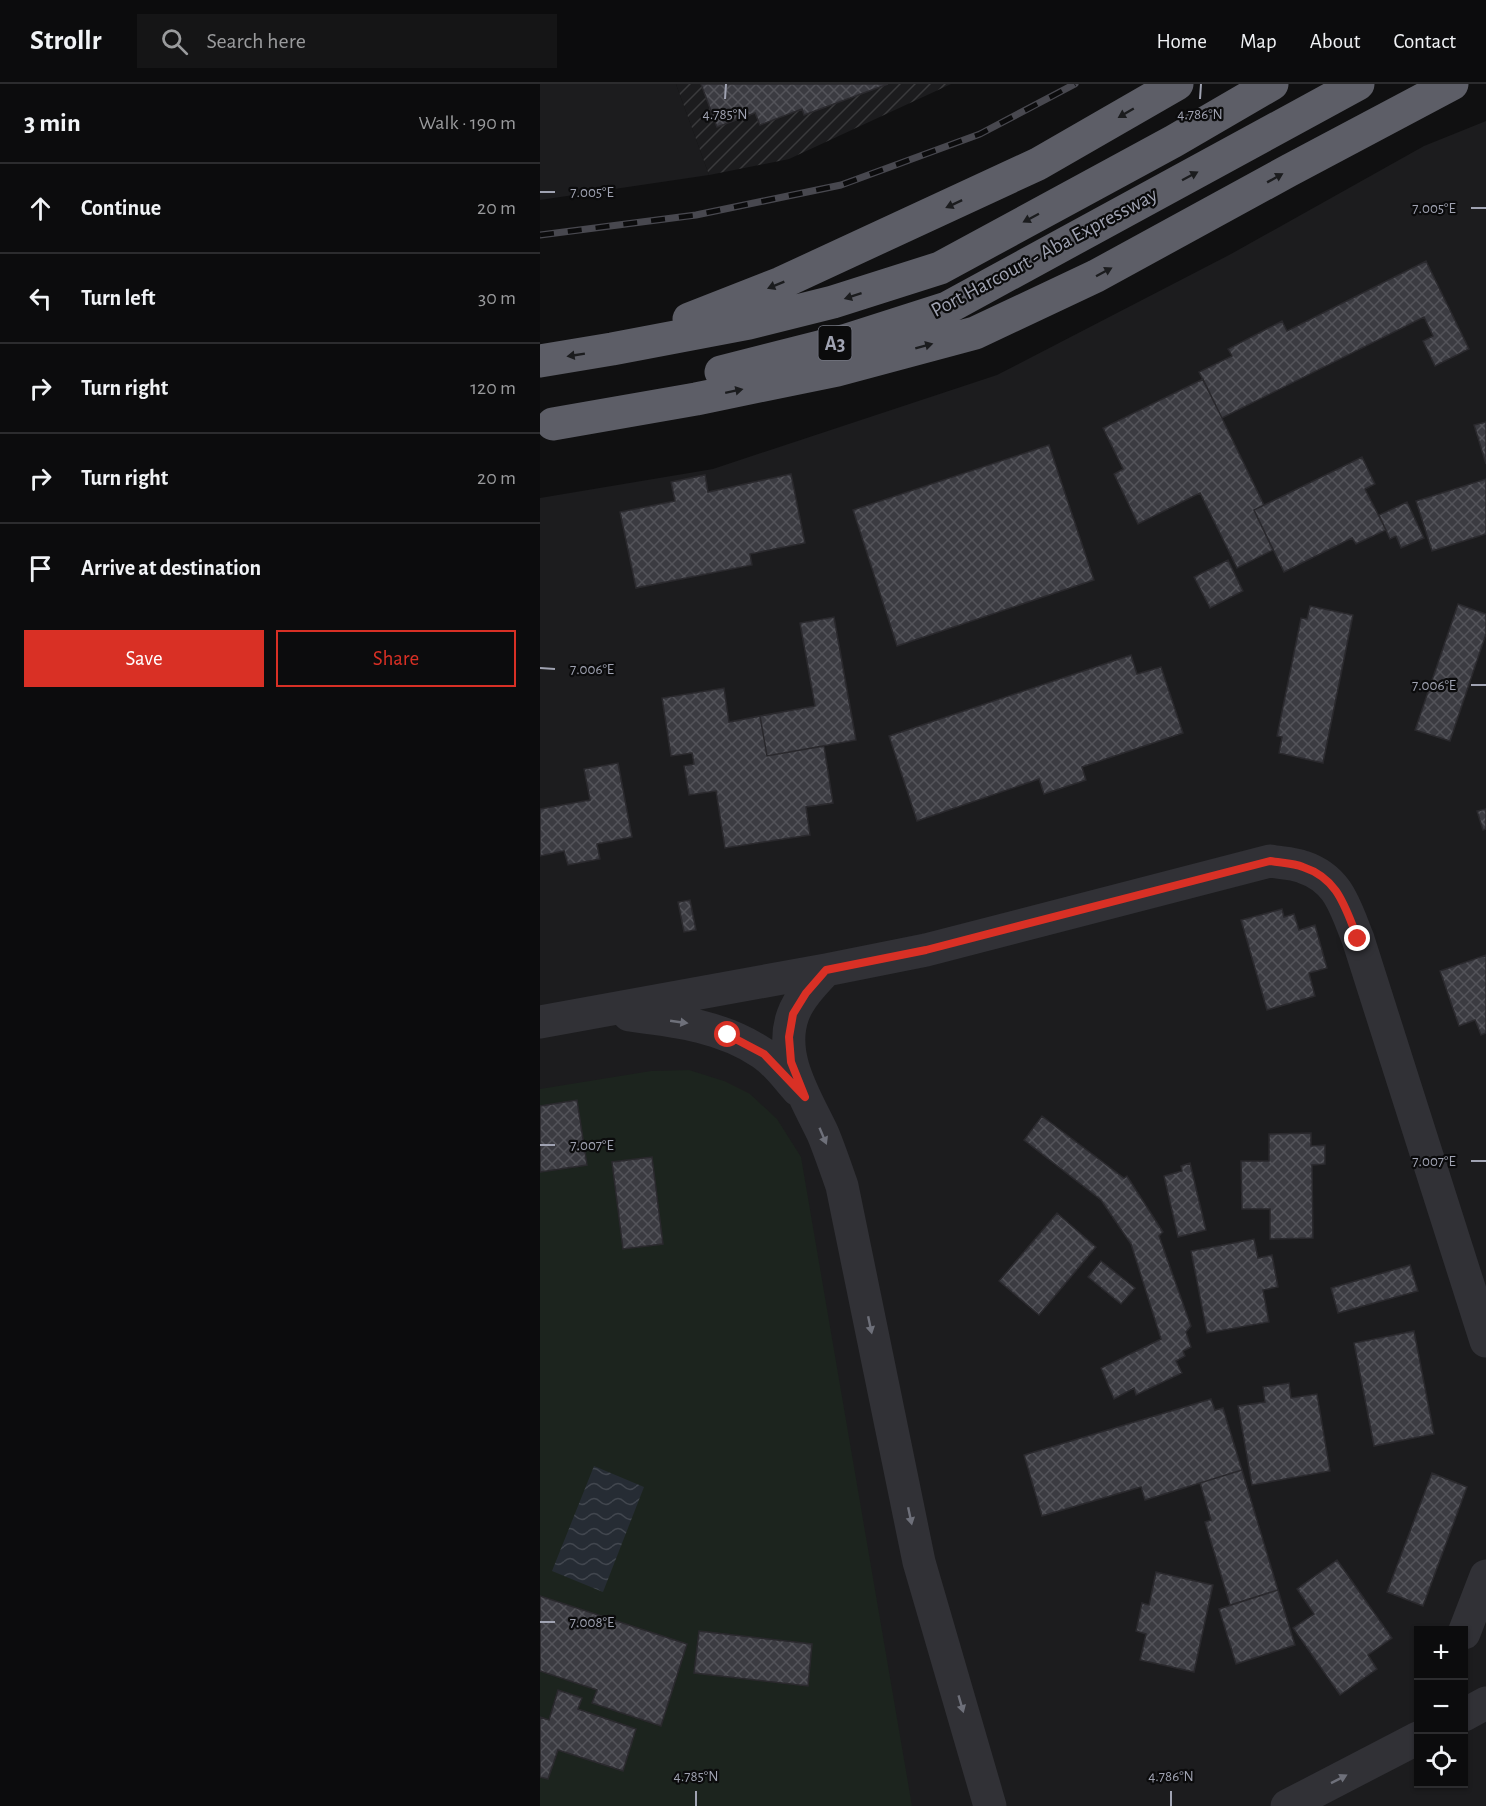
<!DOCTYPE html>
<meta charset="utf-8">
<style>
body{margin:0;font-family:"Alegreya Sans",sans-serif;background:#151516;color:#f1f3f6}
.controls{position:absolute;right:18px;bottom:18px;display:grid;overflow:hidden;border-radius:0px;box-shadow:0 2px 4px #0004}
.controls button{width:54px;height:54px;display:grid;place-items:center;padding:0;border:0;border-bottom:2px solid #2c2c2e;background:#0c0c0d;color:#f1f3f6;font:30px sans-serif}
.stop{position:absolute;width:18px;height:18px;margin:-14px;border:4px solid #d93025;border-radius:50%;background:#fff}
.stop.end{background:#d93025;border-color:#fff;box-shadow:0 2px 6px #0008}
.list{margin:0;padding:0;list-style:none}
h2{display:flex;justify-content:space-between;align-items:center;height:78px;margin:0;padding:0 24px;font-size:26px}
h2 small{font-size:20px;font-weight:400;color:#9a9b9d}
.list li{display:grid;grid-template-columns:39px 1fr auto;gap:18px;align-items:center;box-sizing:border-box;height:90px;padding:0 24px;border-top:2px solid #2c2c2e}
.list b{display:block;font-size:22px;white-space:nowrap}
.list em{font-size:20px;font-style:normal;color:#9a9b9d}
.actions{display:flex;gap:12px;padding:18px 24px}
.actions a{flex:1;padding:14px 0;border:2px solid #d93025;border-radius:0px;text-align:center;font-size:21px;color:#d93025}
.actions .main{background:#d93025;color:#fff}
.icon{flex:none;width:33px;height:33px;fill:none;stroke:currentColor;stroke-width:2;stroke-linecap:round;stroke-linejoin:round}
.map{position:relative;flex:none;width:946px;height:1722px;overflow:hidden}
header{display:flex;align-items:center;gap:36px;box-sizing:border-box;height:84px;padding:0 30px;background:#0c0c0d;border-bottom:2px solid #2c2c2e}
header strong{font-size:28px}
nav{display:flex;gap:33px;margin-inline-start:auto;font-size:21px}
.search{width:420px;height:54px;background:#151516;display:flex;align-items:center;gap:15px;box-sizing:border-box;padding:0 21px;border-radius:0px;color:#9a9b9d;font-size:22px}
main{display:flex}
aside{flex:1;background:#0c0c0d}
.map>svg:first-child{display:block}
.built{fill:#1c1c1e;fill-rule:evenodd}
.industrial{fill:url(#industrial-furrows)}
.grass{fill:#1c241e}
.water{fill:url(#water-waves)}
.building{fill:url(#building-cross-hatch);stroke:#2a292d;stroke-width:1.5}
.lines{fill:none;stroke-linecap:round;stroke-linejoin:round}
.minor{stroke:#313136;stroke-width:33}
.highway{stroke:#5d5e67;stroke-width:33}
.rail-casing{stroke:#48484f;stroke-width:7}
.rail{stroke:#0b0b0c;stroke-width:4.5;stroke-dasharray:14;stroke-linecap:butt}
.oneway{fill:#1b1c1e}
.oneway2{fill:#6e707a}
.route{stroke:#d93025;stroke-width:8}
.ticks{fill:none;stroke:#a0a3b2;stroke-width:2}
.labels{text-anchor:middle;stroke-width:4.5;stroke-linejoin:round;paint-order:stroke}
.shield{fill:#0b0b0c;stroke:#737580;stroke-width:1.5}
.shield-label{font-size:20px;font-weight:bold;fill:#a0a3b2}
.street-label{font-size:21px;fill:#a0a3b2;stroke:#0b0b0c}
.ticks-label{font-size:15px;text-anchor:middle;fill:#a0a3b2;stroke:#0b0b0c;stroke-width:4.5;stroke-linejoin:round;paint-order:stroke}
</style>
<header>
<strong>Strollr</strong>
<div class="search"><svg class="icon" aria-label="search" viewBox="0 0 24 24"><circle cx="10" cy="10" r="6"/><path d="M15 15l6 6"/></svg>Search here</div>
<nav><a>Home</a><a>Map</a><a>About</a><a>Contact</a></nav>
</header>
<main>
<aside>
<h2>3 min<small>Walk · 190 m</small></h2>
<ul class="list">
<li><svg class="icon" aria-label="ahead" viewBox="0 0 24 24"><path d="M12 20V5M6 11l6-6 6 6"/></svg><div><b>Continue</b></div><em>20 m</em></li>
<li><svg class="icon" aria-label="left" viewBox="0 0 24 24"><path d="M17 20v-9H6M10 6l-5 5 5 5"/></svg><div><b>Turn left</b></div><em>30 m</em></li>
<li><svg class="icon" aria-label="right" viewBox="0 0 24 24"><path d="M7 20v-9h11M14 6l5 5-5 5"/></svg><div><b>Turn right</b></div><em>120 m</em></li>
<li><svg class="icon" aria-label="right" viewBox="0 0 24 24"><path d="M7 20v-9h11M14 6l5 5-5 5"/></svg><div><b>Turn right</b></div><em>20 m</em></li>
<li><svg class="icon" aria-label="arrive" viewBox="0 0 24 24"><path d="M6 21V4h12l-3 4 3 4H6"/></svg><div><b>Arrive at destination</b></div></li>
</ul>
<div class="actions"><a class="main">Save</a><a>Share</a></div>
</aside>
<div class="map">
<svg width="946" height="1722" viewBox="0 0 946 1722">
<defs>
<pattern id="industrial-furrows" width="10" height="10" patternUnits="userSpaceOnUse" patternTransform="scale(1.5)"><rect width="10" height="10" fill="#1c1c1e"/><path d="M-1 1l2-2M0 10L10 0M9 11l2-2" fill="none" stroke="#3a3a3c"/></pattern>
<pattern id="water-waves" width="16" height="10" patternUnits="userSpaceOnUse" patternTransform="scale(1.5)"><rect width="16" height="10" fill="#262c34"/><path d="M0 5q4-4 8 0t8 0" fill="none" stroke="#42474f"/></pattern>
<pattern id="building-cross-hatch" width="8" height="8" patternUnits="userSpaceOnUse" patternTransform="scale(1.5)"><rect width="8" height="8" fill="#3b3b41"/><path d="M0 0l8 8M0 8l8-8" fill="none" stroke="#54545a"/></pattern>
</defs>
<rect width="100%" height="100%" fill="#101011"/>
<path class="built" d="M0,0H136L169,91L0,116Z
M946,37V1722H0V414L173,385L457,291L691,170L884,62ZM878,1546H924V1700H878Z"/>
<path class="industrial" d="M136,0H411L249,75L169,91Z"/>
<path class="grass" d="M149,986L184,997L210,1010L237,1035L261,1073L372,1722H0V1005L111,987Z"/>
<path class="water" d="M54,1382L104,1403L63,1508L12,1487Z"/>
<path class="building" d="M161,0H348L264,31L262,25L220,41L215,29L177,43Z
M886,177L929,265L895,282L883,257L893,252L884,233L682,334L659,288L692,272L688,265L742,237L747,247Z
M663,295L724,421L714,426L733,466L697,484L660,409L598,440L574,390L583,385L563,344Z
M946,338V380L934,341Z
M509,361L554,496L357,562L313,426Z
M822,373L835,400L825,405L846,446L816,460L812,454L744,488L714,426Z
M251,390L265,459L210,470L212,481L96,504L80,428L135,417L131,398L165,391L168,408Z
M946,395V450L892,467L876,417Z
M867,418L884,454L861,464L856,452L850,455L839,431Z
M688,476L703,507L670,524L654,493Z
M918,520L946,530V550L910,657L875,646Z
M770,522L813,531L783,679L739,669L742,653L737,652L761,534L767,535Z
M294,533L316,656L227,672L220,632L275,622L260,539Z
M591,571L597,590L621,583L643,649L542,683L546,696L504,710L499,695L377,737L349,652Z
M184,604L189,638L220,632L227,672L284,662L293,719L266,723L270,751L185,764L176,707L149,711L144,682L154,680L152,669L131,672L122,614Z
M78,679L92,753L57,760L60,775L28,781L24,767L0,772V725L50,716L44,685Z
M946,725V745L943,746L937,727Z
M150,816L156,846L144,848L138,818Z
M742,825L744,833L754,830L759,846L775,841L787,884L769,889L775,912L727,926L701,836Z
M946,871V949L941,951L935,936L919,942L900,887Z
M37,1016L47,1081L0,1088V1022Z
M502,1032L584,1094L587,1092L623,1148L619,1152L651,1242L646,1248L651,1263L643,1267L645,1272L636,1277L642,1289L596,1311L594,1304L574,1315L561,1284L621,1255L591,1160L561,1116L484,1056Z
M771,1049V1062L785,1061V1080L772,1081L773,1154L730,1155V1125H702L701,1077H729V1050Z
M112,1073L123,1160L83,1165L72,1078Z
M650,1079L666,1146L638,1153L624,1092L642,1087L641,1082Z
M517,1129L556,1163L499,1231L459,1197Z
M714,1155L718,1174L732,1171L738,1203L723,1206L729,1238L667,1249L651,1167Z
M561,1177L595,1204L581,1220L548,1193Z
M870,1181L878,1207L798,1229L791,1204Z
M874,1247L894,1350L834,1362L814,1259Z
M749,1299L751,1314L777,1310L790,1387L712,1401L698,1322L725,1318L723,1303Z
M671,1315L675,1326L683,1324L702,1386L605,1416L601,1403L502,1432L484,1371Z
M702,1386L738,1506L690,1521L665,1438L671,1436L660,1399Z
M892,1389L927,1403L883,1522L847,1508Z
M797,1476L852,1554L828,1571L837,1585L800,1611L753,1544L774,1530L757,1505Z
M616,1488L673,1501L654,1588L600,1576L606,1550L596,1547L602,1519L609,1521Z
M738,1506L755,1561L696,1580L679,1525Z
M0,1512L147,1560L121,1642L52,1619L57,1606L0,1587Z
M159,1547L272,1560L268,1602L154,1589Z
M18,1606L42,1614L38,1625L96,1645L83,1687L18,1666L8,1695L0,1693V1633L9,1636Z"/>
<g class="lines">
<path class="minor" d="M286,886C274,899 259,914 253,931C238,972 266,1014 283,1050C290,1067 296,1085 302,1102L379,1478L450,1722
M89,931C136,937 182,942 222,969C236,978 247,994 258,1006
M0,938L286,886L386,866L730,777C741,779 753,779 763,783C799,795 805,823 818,855L946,1257
M924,1549L946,1492
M924,1631L946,1619
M747,1722L878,1654"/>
<path class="highway" d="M149,235L241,199L498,80L637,0
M0,277L72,265L209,239L293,218L400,184L634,57L732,0
M181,288L307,256L407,224L818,0
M13,340L156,315L297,286L435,249L556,192L748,87L912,0"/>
<defs>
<path id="rail" d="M0,151L156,131L301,101L440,50L535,0"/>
</defs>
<use href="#rail" class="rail-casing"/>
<use href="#rail" class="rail"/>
</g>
<defs><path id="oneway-solid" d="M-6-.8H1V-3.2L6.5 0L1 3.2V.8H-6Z" transform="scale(1.5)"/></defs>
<g class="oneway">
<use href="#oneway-solid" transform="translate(586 29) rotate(150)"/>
<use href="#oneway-solid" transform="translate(650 92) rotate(-28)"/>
<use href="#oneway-solid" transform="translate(735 94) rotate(-29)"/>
<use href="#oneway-solid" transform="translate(414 120) rotate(155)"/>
<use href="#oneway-solid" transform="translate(491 134) rotate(152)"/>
<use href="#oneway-solid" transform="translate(564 188) rotate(-28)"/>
<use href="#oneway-solid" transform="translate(236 201) rotate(158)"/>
<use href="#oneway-solid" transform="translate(313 212) rotate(162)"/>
<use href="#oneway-solid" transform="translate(384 262) rotate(-15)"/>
<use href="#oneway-solid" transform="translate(36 271) rotate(171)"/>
<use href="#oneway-solid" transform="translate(194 307) rotate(-12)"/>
</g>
<g class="oneway2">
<use href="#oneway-solid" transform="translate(139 938) rotate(8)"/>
<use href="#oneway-solid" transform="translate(283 1052) rotate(67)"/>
<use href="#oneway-solid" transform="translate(330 1241) rotate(78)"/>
<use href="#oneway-solid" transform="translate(370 1432) rotate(78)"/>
<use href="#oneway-solid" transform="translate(421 1620) rotate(74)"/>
<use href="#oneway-solid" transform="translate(799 1695) rotate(-27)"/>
</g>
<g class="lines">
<path class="route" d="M188,951L224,970L265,1013L251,978L249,953L253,930L266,909L286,886L386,866L730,777C741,779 753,779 763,783C799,795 805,824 818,855"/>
</g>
<path class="ticks" d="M185,15L186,0M660,15L661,0M0,108H15M931,124H946M0,584L15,585M931,601H946M0,1061H15M931,1077H946M0,1538H15M156,1722V1707M631,1722V1707"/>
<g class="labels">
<rect class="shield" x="278.5" y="242" width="33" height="34" rx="4.5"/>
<g class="shield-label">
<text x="295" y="266">A3</text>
</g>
<g class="street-label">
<text transform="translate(504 168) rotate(-28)" y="7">Port Harcourt - Aba Expressway</text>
</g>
</g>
<g class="ticks-label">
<text x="185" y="35">4.785°N</text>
<text x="660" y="35">4.786°N</text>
<text x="52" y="113">7.005°E</text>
<text x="894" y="129">7.005°E</text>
<text x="52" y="590">7.006°E</text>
<text x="894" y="606">7.006°E</text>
<text x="52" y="1066">7.007°E</text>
<text x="894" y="1082">7.007°E</text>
<text x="52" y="1543">7.008°E</text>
<text x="156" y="1697">4.785°N</text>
<text x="631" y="1697">4.786°N</text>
</g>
</svg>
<div class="controls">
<button>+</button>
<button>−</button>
<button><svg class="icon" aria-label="locate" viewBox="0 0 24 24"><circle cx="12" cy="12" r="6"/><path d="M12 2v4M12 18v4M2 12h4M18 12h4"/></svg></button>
</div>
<div class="stop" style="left:188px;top:951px"></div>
<div class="stop end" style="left:818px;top:855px"></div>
</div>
</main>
